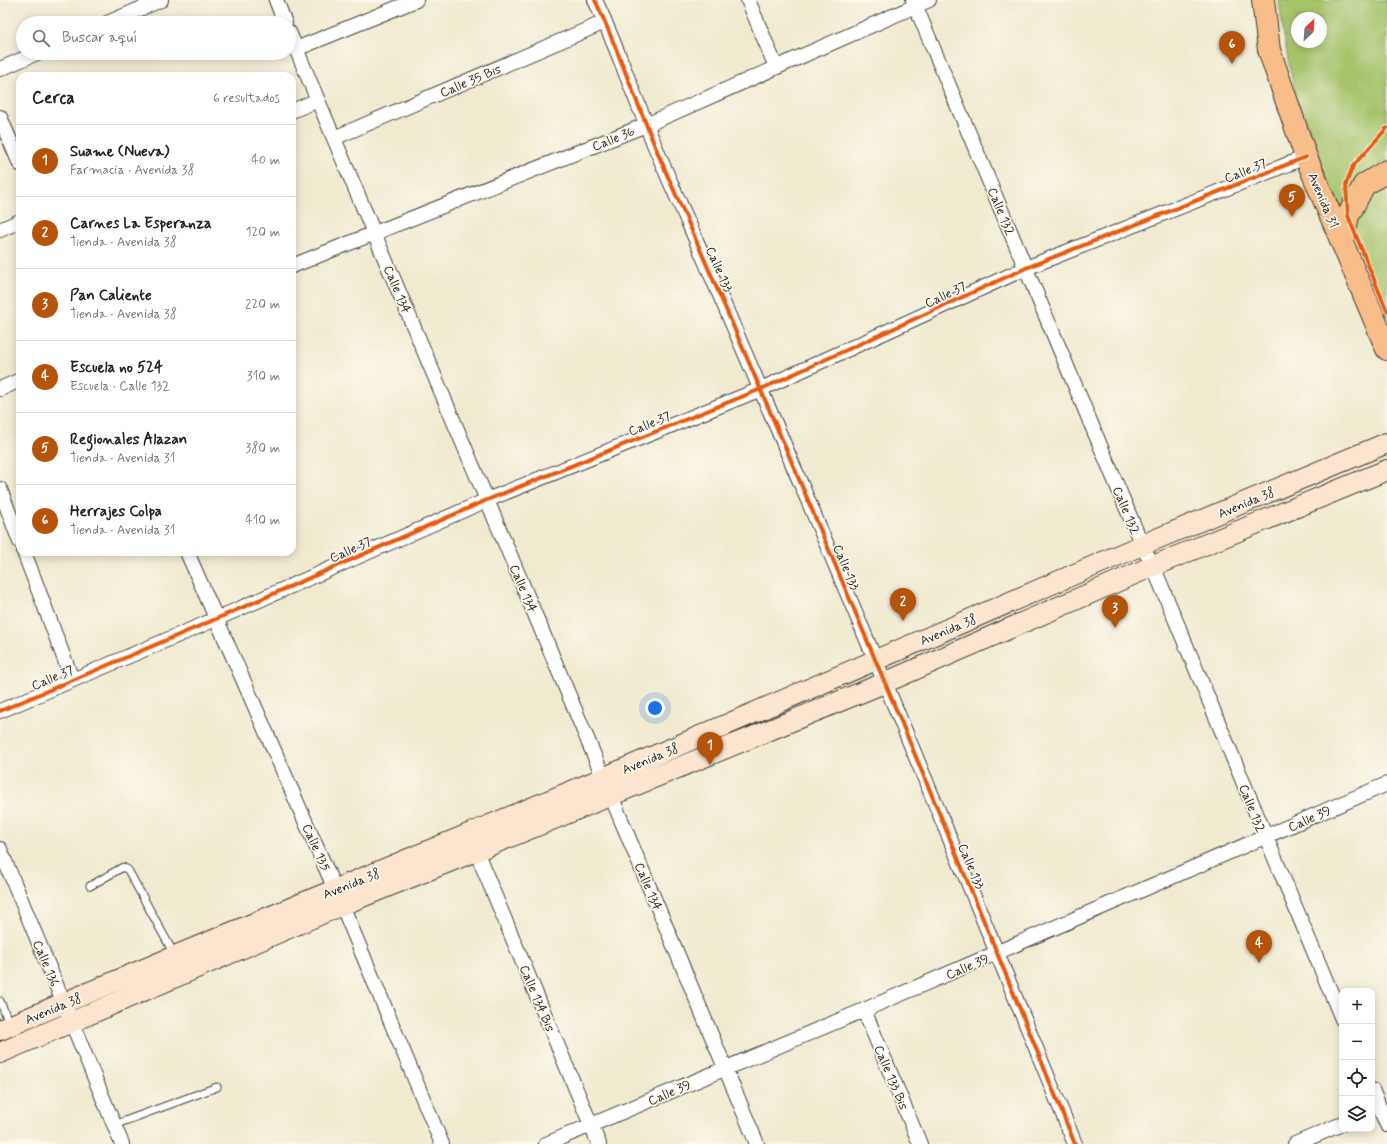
<!DOCTYPE html>
<html lang="es">
<meta charset="utf-8">
<style>
body{margin:0;font-family:Mynerve,sans-serif;background:#f2f2f2;color:#222}
.controls{position:absolute;right:12px;bottom:12px;display:grid;overflow:hidden;border-radius:8px;box-shadow:0 2px 10px #0003}
.controls button{width:36px;height:36px;display:grid;place-items:center;padding:0;border:0;border-bottom:1px solid #e0e0e0;background:#fff;color:#222;font:20px sans-serif}
.compass{position:absolute;left:1291px;top:12px;width:36px;height:36px;border-radius:50%;background:#fff;box-shadow:0 2px 10px #0003;rotate:25deg}
.you{position:absolute;left:655px;top:708px;width:14px;height:14px;margin:-10px;border:3px solid #fff;border-radius:50%;background:#1a73e8;box-shadow:0 0 0 6px #1a73e833}
.badge{display:grid;place-items:center;width:26px;height:26px;border-radius:50%;background:#b45309;color:#fff;font-size:13px;font-weight:700}
.pin{position:absolute;translate:-50% -33px;filter:drop-shadow(0 1px 2px #0008)}
.pin::after{content:'';position:absolute;top:21px;width:14px;height:12px;background:inherit;clip-path:polygon(0 0,100% 0,50% 100%)}
.list{margin:0;padding:0;list-style:none}
h2{display:flex;justify-content:space-between;align-items:center;height:52px;margin:0;padding:0 16px;font-size:17px}
h2 small{font-size:13px;font-weight:400;color:#767676}
.list li{display:grid;grid-template-columns:26px 1fr auto;gap:12px;align-items:center;box-sizing:border-box;height:72px;padding:0 16px;border-top:1px solid #e0e0e0}
.list b{display:block;font-size:15px;white-space:nowrap}
.list p{margin:0;font-size:13px;white-space:nowrap;color:#767676}
.list em{font-size:13px;font-style:normal;color:#767676}
.icon{flex:none;width:22px;height:22px;fill:none;stroke:currentColor;stroke-width:2;stroke-linecap:round;stroke-linejoin:round}
.map{position:relative;flex:none;width:1387px;height:1144px;overflow:hidden}
.search{position:absolute;background:#fff;box-shadow:0 2px 10px #0003;left:16px;top:16px;width:280px;height:44px;display:flex;align-items:center;gap:10px;box-sizing:border-box;padding:0 14px;border-radius:22px;color:#767676;font-size:15px}
.panel{position:absolute;background:#fff;box-shadow:0 2px 10px #0003;left:16px;top:72px;width:280px;height:484px;border-radius:12px}
.map>svg:first-child{display:block}
.green{fill:#a6c36a;stroke:#617043;fill-rule:evenodd}
.lines{fill:none;stroke-linecap:round;stroke-linejoin:round}
.lane-casing{stroke:#3c3b37;stroke-width:9}
.street-casing{stroke:#3c3b37;stroke-width:16}
.secondary-casing{stroke:#3c3b37;stroke-width:22}
.highway-casing{stroke:#3c3b37;stroke-width:24}
.lane{stroke:#fff;stroke-width:7}
.street{stroke:#fff;stroke-width:14}
.secondary{stroke:#fce5cf;stroke-width:20}
.highway{stroke:#f8bd88;stroke-width:22}
.cycleway-casing{stroke:#fbf7ec;stroke-width:6}
.cycleway{stroke:#e8590c;stroke-width:4}
.labels{text-anchor:middle;stroke-width:3.5;stroke-linejoin:round;paint-order:stroke}
.street-label{font-size:13px;fill:#1c1c1c;stroke:#fbf7ec}
</style>
<div class="map">
<svg width="1387" height="1144" viewBox="0 0 1387 1144">
<rect width="100%" height="100%" fill="#fbf7ec"/>
<filter id="ink" filterUnits="userSpaceOnUse"><feTurbulence type="fractalNoise" baseFrequency=".025" numOctaves="2"/><feDisplacementMap in="SourceGraphic" scale="8" xChannelSelector="R" yChannelSelector="G"/><feConvolveMatrix kernelMatrix="1 2 1 2 8 2 1 2 1" color-interpolation-filters="sRGB"/></filter>
<filter id="wash" filterUnits="userSpaceOnUse"><feTurbulence type="fractalNoise" baseFrequency=".012" numOctaves="4" result="noise"/><feDisplacementMap in="SourceGraphic" scale="16" xChannelSelector="R" yChannelSelector="G"/><feGaussianBlur stdDeviation="0.9" result="paint"/><feColorMatrix in="noise" values="0 0 0 0 0 0 0 0 0 0 0 0 0 0 0 0 0 1.4 0 .05"/><feComposite in="paint" operator="in"/></filter>
<g filter="url(#wash)">
<rect width="100%" height="100%" fill="#f0ead0"/>
<path class="green" d="M1279,0H1387V161L1341,211C1326,176 1310,142 1299,105C1289,71 1283,35 1279,0ZM1297,18H1321V42H1297Z
M1387,180V321L1358,255L1354,227L1366,196Z"/>
</g>
<g filter="url(#ink)">
<g class="lines">
<defs>
<path id="lane" d="M90,886L123,867L128,870L174,954
M0,1001L10,1025
M114,1125L217,1087"/>
<path id="street" d="M276,0L285,23
M595,0C614,40 628,81 645,121C658,156 674,190 689,224C822,529 950,836 1075,1144
M748,0L776,67
M913,0L1142,545L1153,566L1342,1019
M107,23L161,0
M289,32L487,500L757,1144
M296,49L416,0
M0,69L37,53
M292,111L318,100
M0,117L20,164
M334,138L605,22
M0,230L20,221
M292,266L646,125L929,0
M0,389L20,380
M0,489L20,542
M24,552L72,679
M187,552L342,905L442,1144
M0,711L216,619L487,500L761,389L1026,268L1306,157
M0,849L122,1144
M476,851L599,1144
M864,1010L920,1144
M1372,1090L1387,1125
M546,1144L864,1010L1387,784
M1295,1144L1342,1124"/>
<path id="secondary" d="M0,1030L175,956L603,778L1142,545L1387,443
M0,1053L342,905L476,851L884,683L1153,566L1387,470"/>
<path id="highway" d="M1263,0L1269,50L1306,157L1387,349
M1342,243L1348,216L1364,185L1387,171"/>
</defs>
<use href="#lane" class="lane-casing"/>
<use href="#street" class="street-casing"/>
<use href="#secondary" class="secondary-casing"/>
<use href="#highway" class="highway-casing"/>
<use href="#lane" class="lane"/>
<use href="#street" class="street"/>
<use href="#secondary" class="secondary"/>
<use href="#highway" class="highway"/>
<defs>
<path id="cycleway" d="M595,0C614,40 628,81 645,121C658,156 674,190 689,224C822,529 950,836 1075,1144
M1387,128L1353,166L1346,184L1348,216L1387,311
M0,711L216,619L487,500L761,389L1026,268L1306,157"/>
</defs>
<use href="#cycleway" class="cycleway-casing"/>
<use href="#cycleway" class="cycleway"/>
</g>
</g>
<g class="labels">
<g class="street-label">
<text transform="translate(470 80) rotate(-23)" y="5">Calle 35 Bis</text>
<text transform="translate(613 138) rotate(-22)" y="5">Calle 36</text>
<text transform="translate(1245 170) rotate(-22)" y="5">Calle 37</text>
<text transform="translate(1324 200) rotate(67)" y="5">Avenida 31</text>
<text transform="translate(1002 211) rotate(67)" y="5">Calle 132</text>
<text transform="translate(720 269) rotate(66)" y="5">Calle 133</text>
<text transform="translate(398 289) rotate(67)" y="5">Calle 134</text>
<text transform="translate(945 294) rotate(-25)" y="5">Calle 37</text>
<text transform="translate(649 423) rotate(-22)" y="5">Calle 37</text>
<text transform="translate(1246 502) rotate(-23)" y="5">Avenida 38</text>
<text transform="translate(1127 510) rotate(67)" y="5">Calle 132</text>
<text transform="translate(350 549) rotate(-24)" y="5">Calle 37</text>
<text transform="translate(847 567) rotate(67)" y="5">Calle 133</text>
<text transform="translate(524 588) rotate(67)" y="5">Calle 134</text>
<text transform="translate(948 629) rotate(-23)" y="5">Avenida 38</text>
<text transform="translate(52 677) rotate(-23)" y="5">Calle 37</text>
<text transform="translate(650 758) rotate(-23)" y="5">Avenida 38</text>
<text transform="translate(1253 808) rotate(68)" y="5">Calle 132</text>
<text transform="translate(1309 818) rotate(-24)" y="5">Calle 39</text>
<text transform="translate(317 847) rotate(66)" y="5">Calle 135</text>
<text transform="translate(972 866) rotate(67)" y="5">Calle 133</text>
<text transform="translate(351 883) rotate(-22)" y="5">Avenida 38</text>
<text transform="translate(649 886) rotate(67)" y="5">Calle 134</text>
<text transform="translate(47 963) rotate(67)" y="5">Calle 136</text>
<text transform="translate(967 966) rotate(-23)" y="5">Calle 39</text>
<text transform="translate(538 998) rotate(67)" y="5">Calle 134 Bis</text>
<text transform="translate(53 1008) rotate(-23)" y="5">Avenida 38</text>
<text transform="translate(892 1077) rotate(67)" y="5">Calle 133 Bis</text>
<text transform="translate(669 1092) rotate(-23)" y="5">Calle 39</text>
</g>
</g>
</svg>
<div class="controls">
<button>+</button>
<button>−</button>
<button><svg class="icon" aria-label="locate" viewBox="0 0 24 24"><circle cx="12" cy="12" r="6"/><path d="M12 2v4M12 18v4M2 12h4M18 12h4"/></svg></button>
<button><svg class="icon" aria-label="layers" viewBox="0 0 24 24"><path d="M12 4l9 5-9 5-9-5zM3 14l9 5 9-5"/></svg></button>
</div>
<svg class="compass" viewBox="-18 -18 36 36"><path d="M0-13l5 13h-10z" fill="#e53935"/><path d="M0 13l5-13h-10z" fill="#767676"/></svg>
<div class="you"></div>
<div class="pin badge" style="left:710px;top:765px">1</div>
<div class="pin badge" style="left:903px;top:621px">2</div>
<div class="pin badge" style="left:1115px;top:628px">3</div>
<div class="pin badge" style="left:1259px;top:963px">4</div>
<div class="pin badge" style="left:1292px;top:217px">5</div>
<div class="pin badge" style="left:1232px;top:64px">6</div>
<div class="search"><svg class="icon" aria-label="search" viewBox="0 0 24 24"><circle cx="10" cy="10" r="6"/><path d="M15 15l6 6"/></svg>Buscar aquí</div>
<section class="panel">
<h2>Cerca<small>6 resultados</small></h2>
<ul class="list">
<li><span class="badge">1</span><div><b>Suame (Nueva)</b><p>Farmacia · Avenida 38</p></div><em>40 m</em></li>
<li><span class="badge">2</span><div><b>Carnes La Esperanza</b><p>Tienda · Avenida 38</p></div><em>120 m</em></li>
<li><span class="badge">3</span><div><b>Pan Caliente</b><p>Tienda · Avenida 38</p></div><em>220 m</em></li>
<li><span class="badge">4</span><div><b>Escuela no 524</b><p>Escuela · Calle 132</p></div><em>310 m</em></li>
<li><span class="badge">5</span><div><b>Regionales Alazan</b><p>Tienda · Avenida 31</p></div><em>380 m</em></li>
<li><span class="badge">6</span><div><b>Herrajes Colpa</b><p>Tienda · Avenida 31</p></div><em>410 m</em></li>
</ul>
</section>
</div>
